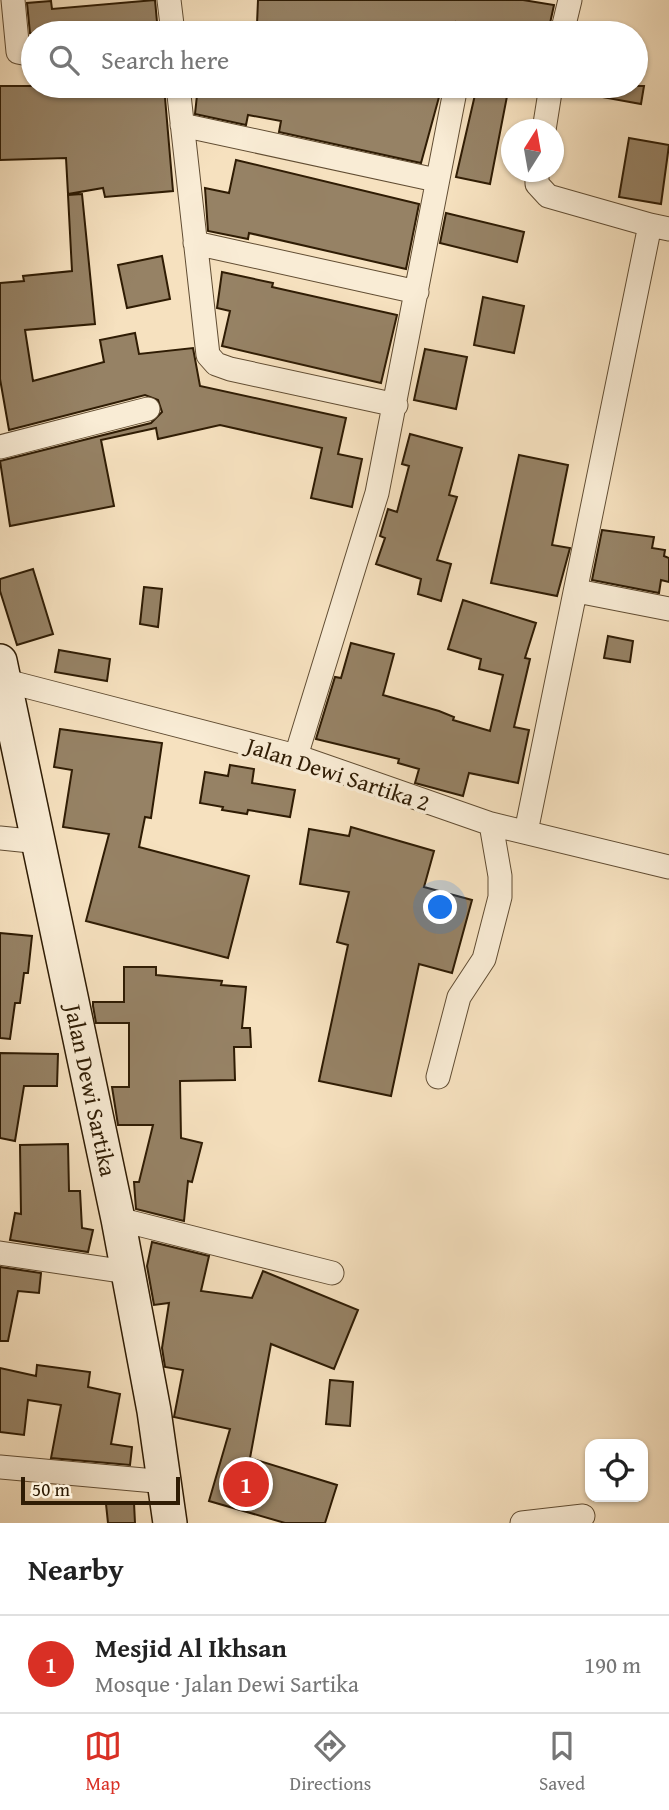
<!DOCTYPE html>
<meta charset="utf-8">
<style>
body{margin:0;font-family:"Gentium Book Plus",serif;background:#f6f6f6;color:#222}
.controls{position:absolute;right:21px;bottom:21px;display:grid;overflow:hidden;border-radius:14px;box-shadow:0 2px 5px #0004}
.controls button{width:63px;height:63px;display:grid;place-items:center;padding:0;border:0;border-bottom:2px solid #e0e0e0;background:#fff;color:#222;font:35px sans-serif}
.compass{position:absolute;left:501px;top:119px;width:63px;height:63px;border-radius:50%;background:#fff;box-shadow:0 2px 5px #0004;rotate:11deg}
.scale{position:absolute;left:21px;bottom:18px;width:159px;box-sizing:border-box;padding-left:7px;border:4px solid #2f1c04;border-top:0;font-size:19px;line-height:24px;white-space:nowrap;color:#2f1c04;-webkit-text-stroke:5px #f9ecd5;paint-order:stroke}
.you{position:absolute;left:441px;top:908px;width:24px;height:24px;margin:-18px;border:5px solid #fff;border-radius:50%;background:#1a73e8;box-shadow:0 0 0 10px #1a73e833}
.badge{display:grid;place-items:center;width:46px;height:46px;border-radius:50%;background:#d93025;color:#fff;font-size:23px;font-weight:700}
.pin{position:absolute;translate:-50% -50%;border:4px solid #fff;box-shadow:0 2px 7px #0006}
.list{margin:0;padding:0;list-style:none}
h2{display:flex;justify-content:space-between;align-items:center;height:91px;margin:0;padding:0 28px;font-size:30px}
h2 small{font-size:23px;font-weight:400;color:#767676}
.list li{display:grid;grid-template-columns:46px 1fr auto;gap:21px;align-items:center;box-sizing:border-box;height:98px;padding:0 28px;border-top:2px solid #e0e0e0}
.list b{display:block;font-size:26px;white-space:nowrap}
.list p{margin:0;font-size:23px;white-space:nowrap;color:#767676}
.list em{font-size:23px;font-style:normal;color:#767676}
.icon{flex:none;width:38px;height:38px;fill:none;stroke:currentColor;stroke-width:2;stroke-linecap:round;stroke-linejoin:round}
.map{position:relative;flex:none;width:669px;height:1523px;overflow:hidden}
.search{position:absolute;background:#fff;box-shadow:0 2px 5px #0004;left:21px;right:21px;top:21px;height:77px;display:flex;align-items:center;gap:18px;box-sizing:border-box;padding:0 24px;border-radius:38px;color:#767676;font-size:26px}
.sheet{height:189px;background:#fff}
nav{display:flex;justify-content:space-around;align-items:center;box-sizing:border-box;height:98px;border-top:2px solid #e0e0e0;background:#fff;font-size:19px;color:#767676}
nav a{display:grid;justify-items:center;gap:4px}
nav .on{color:#d93025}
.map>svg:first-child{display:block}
.building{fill:#968265;stroke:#2f1c04;stroke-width:2}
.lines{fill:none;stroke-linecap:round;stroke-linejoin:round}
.street-casing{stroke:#614d33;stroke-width:25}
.secondary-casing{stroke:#2f1c04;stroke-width:36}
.street{stroke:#f9ecd5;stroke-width:23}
.secondary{stroke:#f9ecd5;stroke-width:33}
.labels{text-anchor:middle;stroke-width:7;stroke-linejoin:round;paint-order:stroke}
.street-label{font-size:23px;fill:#2f1c04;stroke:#f9ecd5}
</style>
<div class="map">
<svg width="669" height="1523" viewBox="0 0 669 1523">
<rect width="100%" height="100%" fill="#f6e1bf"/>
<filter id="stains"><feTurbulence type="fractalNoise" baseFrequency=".00286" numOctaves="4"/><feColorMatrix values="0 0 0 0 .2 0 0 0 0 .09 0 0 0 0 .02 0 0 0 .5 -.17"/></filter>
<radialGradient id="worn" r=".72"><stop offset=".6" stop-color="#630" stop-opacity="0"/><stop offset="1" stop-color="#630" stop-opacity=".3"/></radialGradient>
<path class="building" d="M155,0L158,33H30L27,3L51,1L52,9Z
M258,0H523L554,5L549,28L505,24L504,30L456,22L455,30L257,24Z
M0,86H164L173,191L105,197L103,188L68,194L66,158L0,160Z
M198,86H442L421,163L279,132L281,121L248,115L246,125L195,114Z
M477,86H509L490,184L456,177Z
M591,86H644L641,104L591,95Z
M629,138L669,145L661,204L619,197Z
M236,160L419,204L406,269L249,233L248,239L208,231L205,188L229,193Z
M82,194L95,324L25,330L33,381L104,362L100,340L135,333L139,354L193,348L200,386L346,418L338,454L362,459L352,507L311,498L322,448L220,425L158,439L156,428L101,440L114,506L10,526L0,461L151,423L162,412L158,400L145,395L9,430L0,379V283L24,281L23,276L72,271L68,195Z
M446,213L524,232L517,262L440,243Z
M162,256L170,299L127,308L118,265Z
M222,272L273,283L272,287L397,315L381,383L222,346L230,311L217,308Z
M483,297L524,306L514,353L474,345Z
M425,349L467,357L456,409L414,400Z
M410,434L462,448L449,495L457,497L437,560L451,564L441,601L418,594L421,579L376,564L385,538L380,536L388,509L397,512L409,466L402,464Z
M519,455L568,465L552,545L570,548L557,596L491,583Z
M602,530L654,537L652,548L665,550L664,556L669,558V582L661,580L659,593L592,580Z
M33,569L53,634L17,645L0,591V579Z
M144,587L162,589L158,627L140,624Z
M463,600L536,623L525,658L530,659L514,727L529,730L518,783L469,773L463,796L415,783L419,769L398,763L399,759L316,739L335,677L341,678L351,643L394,654L383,695L439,711L454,717L453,720L490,731L503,675L479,669L481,659L448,649Z
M608,636L633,641L630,662L604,658Z
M59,650L110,659L107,681L55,672Z
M60,729L162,743L151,818L145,817L139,847L249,876L228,958L86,921L109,834L63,827L72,770L54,767Z
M230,765L254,769L252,783L295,790L290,817L248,810L247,814L222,810L223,807L200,803L205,772L228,776Z
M351,827L434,851L424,887L472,900L452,973L419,964L391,1096L319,1081L348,945L337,942L349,892L300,884L309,829L349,836Z
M0,933L32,936L28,973H24L20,1003H15L10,1039L0,1038Z
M124,967H156V975L222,981L221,985L246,987L242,1028H250L251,1047H234L235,1080L180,1081L181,1138L202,1143L192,1182L188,1181L184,1221L136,1209L134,1182H139L153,1125H118L112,1087H129V1023H96L93,1006V1002H124Z
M0,1053L58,1054L57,1086H24L15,1141L0,1138Z
M68,1144L69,1191H80L82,1228L93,1230L88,1252L10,1240L15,1213L21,1214L20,1145Z
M152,1242L209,1256L201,1291L252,1298L263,1271L358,1310L334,1369L271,1344L250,1458L337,1485L325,1523H285L209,1501L230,1429L174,1417L183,1370L165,1367L162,1348L169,1303L154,1305L147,1266Z
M0,1267L41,1273L39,1293L18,1291L8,1341H0Z
M37,1365L90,1372L88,1387L120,1394L111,1444L132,1447L130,1465L51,1458L61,1405L28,1400L24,1435L0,1432V1368L36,1376Z
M330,1380L353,1382L350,1426L326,1424Z
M134,1503L135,1523H108L106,1504Z"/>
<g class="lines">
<defs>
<path id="street" d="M13,0L18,52L33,55
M169,0L173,33
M562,33L570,0
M178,86L208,355L216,364L230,369L396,405
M182,125L436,180
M544,130L551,86
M537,172V184L548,196L650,225
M195,243L417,292
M0,447L148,409
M577,591L669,609
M6,681L296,756L491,824L669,867
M296,756L377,493L456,86
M526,832L650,225L669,229
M0,838L40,842
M438,1077L459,997L484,959L500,897V876L491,824
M118,1219L332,1273
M0,1253L127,1272
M0,1467L166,1482
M522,1523L583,1516"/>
<g id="secondary">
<path id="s1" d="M0,661L118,1219L154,1411L170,1523"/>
</g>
</defs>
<use href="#street" class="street-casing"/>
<use href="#secondary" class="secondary-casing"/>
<use href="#street" class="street"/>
<use href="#secondary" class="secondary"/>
</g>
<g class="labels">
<g class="street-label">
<text transform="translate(338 774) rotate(18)" y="8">Jalan Dewi Sartika 2</text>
<text dy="8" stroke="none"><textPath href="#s1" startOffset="439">Jalan Dewi Sartika</textPath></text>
</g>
</g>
<rect width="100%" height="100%" filter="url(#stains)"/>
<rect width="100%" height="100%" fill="url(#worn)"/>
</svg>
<div class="controls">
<button><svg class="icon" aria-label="locate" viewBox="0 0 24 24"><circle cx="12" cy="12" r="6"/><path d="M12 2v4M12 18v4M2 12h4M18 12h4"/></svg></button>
</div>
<svg class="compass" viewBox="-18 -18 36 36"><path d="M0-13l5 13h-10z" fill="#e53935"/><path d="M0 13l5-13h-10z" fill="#767676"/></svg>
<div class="scale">50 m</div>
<div class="you"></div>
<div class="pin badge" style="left:246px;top:1484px">1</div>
<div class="search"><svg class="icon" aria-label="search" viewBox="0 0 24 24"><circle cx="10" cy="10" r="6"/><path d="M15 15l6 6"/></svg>Search here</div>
</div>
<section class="sheet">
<h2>Nearby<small></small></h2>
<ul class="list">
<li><span class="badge">1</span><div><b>Mesjid Al Ikhsan</b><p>Mosque · Jalan Dewi Sartika</p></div><em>190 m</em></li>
</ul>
</section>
<nav>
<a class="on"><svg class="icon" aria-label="map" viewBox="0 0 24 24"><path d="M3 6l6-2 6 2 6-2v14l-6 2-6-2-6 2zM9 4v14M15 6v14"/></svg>Map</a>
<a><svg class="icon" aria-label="directions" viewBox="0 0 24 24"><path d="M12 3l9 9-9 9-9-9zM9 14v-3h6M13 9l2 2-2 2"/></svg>Directions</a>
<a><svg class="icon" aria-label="saved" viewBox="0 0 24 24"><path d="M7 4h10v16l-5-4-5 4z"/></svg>Saved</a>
</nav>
